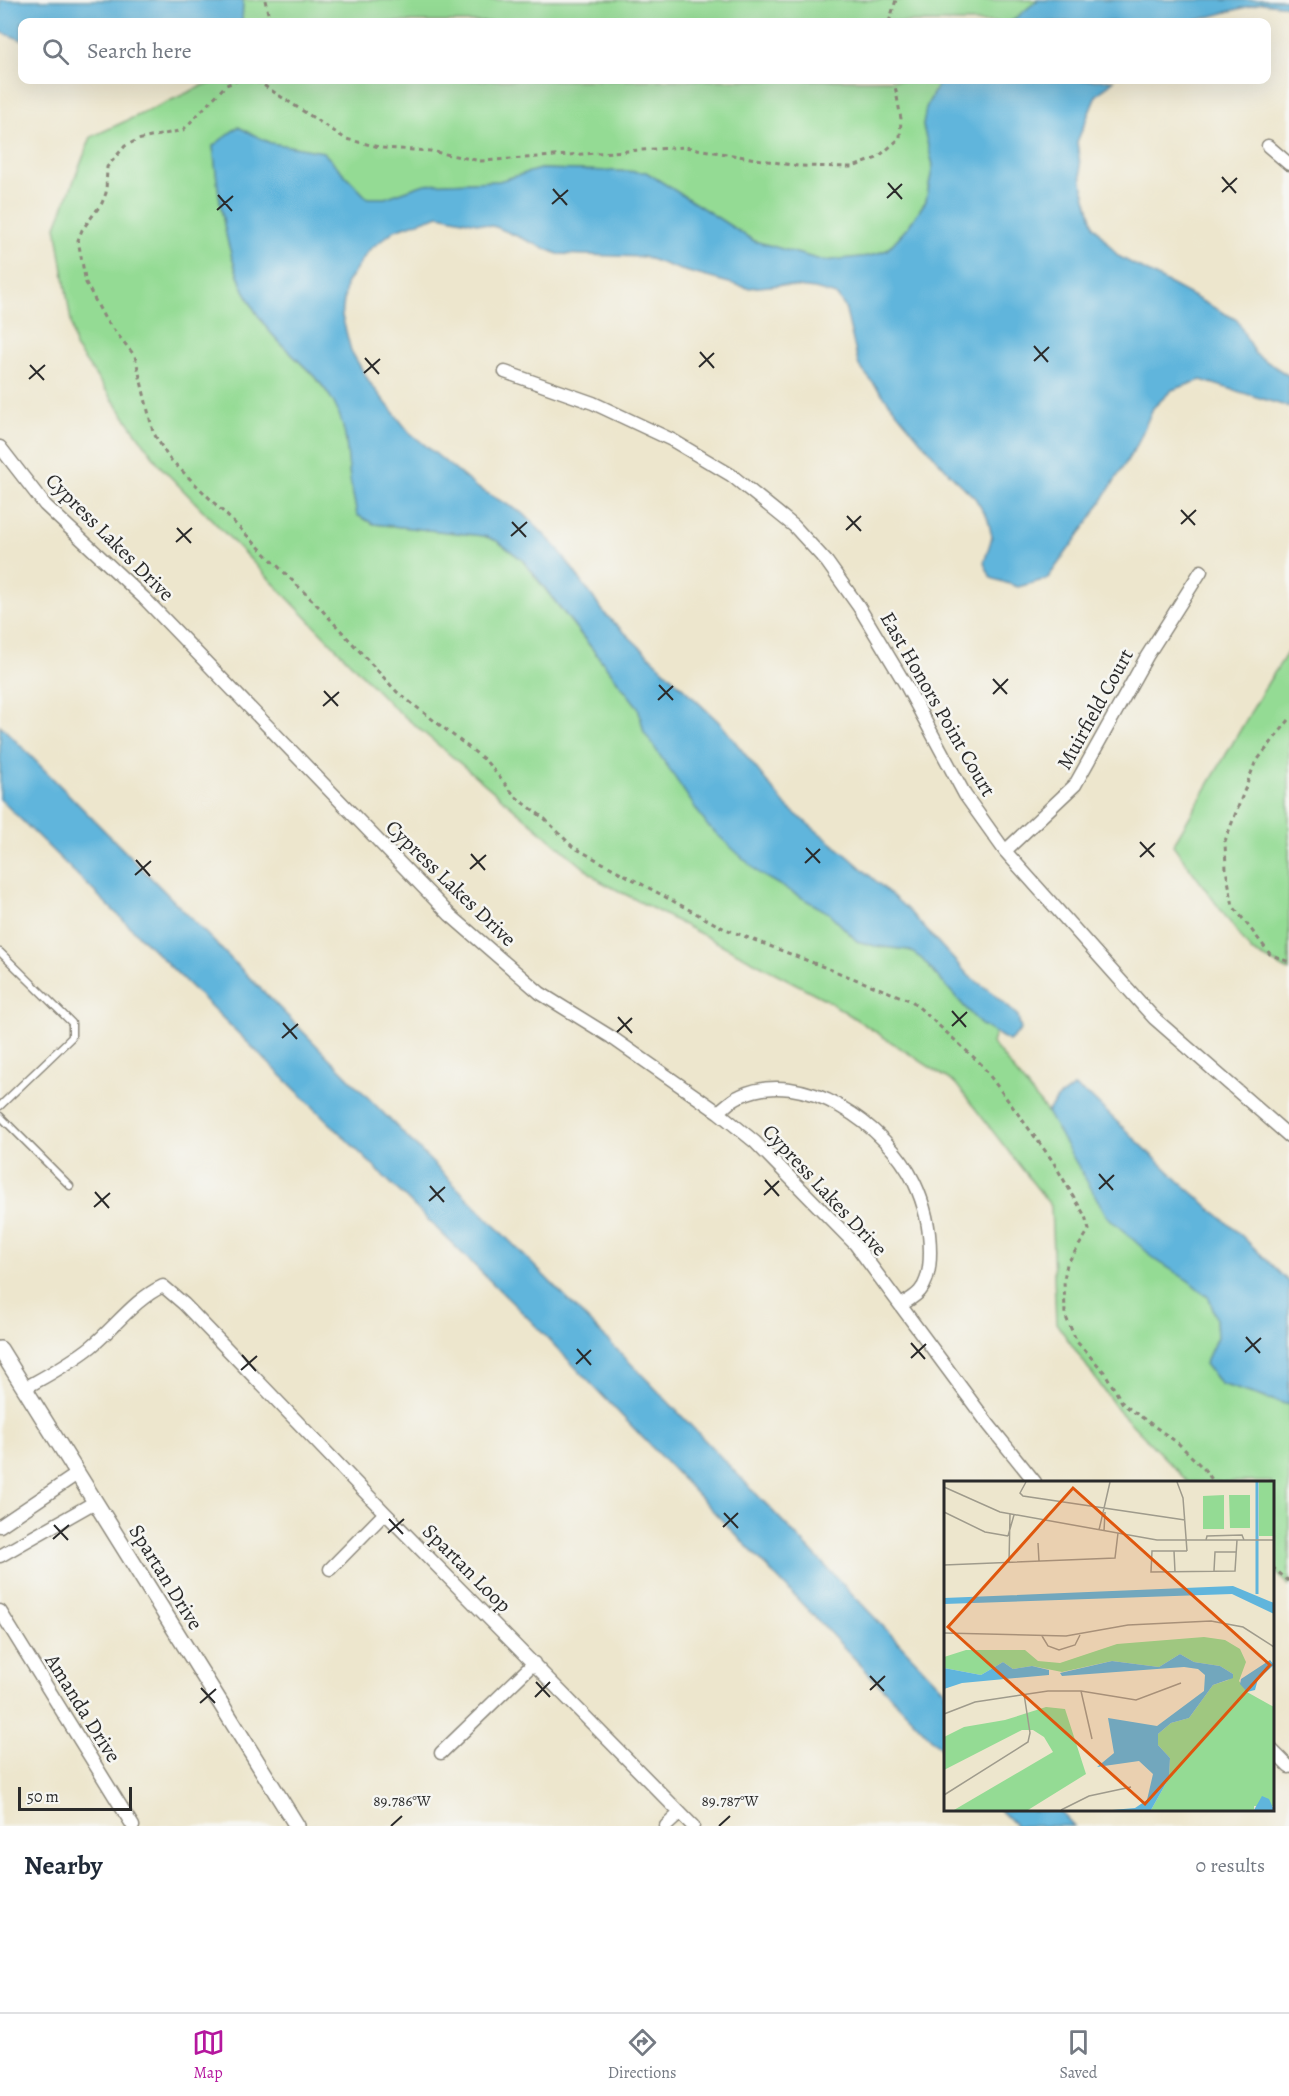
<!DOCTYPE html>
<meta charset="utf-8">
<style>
body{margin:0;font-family:Alegreya,serif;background:#f6f6f7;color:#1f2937}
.scale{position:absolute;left:18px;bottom:15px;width:114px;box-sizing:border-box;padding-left:6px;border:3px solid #2b2b2b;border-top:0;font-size:16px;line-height:21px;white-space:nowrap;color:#2b2b2b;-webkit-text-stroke:4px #f6f6f2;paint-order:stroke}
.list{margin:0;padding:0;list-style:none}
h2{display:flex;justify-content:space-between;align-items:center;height:78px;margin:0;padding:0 24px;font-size:26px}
h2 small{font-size:20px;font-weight:400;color:#747a83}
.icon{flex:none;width:33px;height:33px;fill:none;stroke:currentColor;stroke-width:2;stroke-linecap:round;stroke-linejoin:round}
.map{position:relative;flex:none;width:1289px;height:1826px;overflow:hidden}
.search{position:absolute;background:#fff;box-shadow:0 6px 24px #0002;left:18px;right:18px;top:18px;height:66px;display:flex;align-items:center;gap:15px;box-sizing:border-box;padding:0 21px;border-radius:12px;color:#747a83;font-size:22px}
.sheet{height:186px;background:#fff}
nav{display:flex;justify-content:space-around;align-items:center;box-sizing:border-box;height:84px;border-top:2px solid #e0e1e3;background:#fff;font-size:16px;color:#747a83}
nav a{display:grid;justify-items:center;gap:3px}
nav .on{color:#b5179e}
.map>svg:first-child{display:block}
.green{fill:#94db94;stroke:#608360;stroke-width:1.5}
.water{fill:#60b5dc;stroke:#467084;stroke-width:1.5}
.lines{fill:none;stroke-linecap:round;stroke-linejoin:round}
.service-casing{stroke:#8c887c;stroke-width:9}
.minor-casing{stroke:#8c887c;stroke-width:15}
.tertiary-casing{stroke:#8c887c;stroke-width:18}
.path{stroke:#8c887c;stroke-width:3;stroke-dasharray:4.5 4.5;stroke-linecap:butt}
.service{stroke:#fff;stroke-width:6}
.minor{stroke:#fff;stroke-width:12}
.tertiary{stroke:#fff;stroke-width:15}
.ticks{fill:none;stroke:#2b2b2b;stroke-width:2}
.labels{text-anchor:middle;stroke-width:5;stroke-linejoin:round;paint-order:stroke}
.street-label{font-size:21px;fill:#2b2b2b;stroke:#f6f6f2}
.inset-river{fill:none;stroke:#60b5dc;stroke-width:3}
.inset-road{fill:none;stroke:#9f9b8c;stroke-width:1.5}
.view{fill:#df570e;fill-opacity:0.15;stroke:#df570e;stroke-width:3}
.inset-edge{fill:none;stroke:#2b2b2b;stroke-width:3}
.ticks-label{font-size:15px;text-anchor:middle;fill:#2b2b2b;stroke:#f6f6f2;stroke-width:5;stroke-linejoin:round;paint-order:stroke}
</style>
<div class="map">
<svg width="1289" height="1826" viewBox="0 0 1289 1826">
<rect width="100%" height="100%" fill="#f6f6f2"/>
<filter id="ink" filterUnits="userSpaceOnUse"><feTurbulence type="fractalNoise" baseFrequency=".0167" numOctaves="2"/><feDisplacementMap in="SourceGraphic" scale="12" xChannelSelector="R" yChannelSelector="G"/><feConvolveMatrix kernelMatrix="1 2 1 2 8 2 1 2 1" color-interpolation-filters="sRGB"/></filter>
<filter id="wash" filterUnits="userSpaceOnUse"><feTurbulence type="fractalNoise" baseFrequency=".008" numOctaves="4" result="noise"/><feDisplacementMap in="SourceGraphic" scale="24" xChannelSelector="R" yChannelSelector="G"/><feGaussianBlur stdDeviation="1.35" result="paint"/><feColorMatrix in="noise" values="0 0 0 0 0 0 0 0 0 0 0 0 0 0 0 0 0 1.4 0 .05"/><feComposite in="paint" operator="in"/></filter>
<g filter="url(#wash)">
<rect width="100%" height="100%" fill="#ede6cd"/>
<path class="green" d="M243,0H1038L1011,22H242Z
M222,80H944L938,84L926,108L923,126L933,165L926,201L908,227L887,250L870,256L824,261L754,241L646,172L540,169L499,181L425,184L385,198H367L323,152L270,143L238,127L213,146C220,208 227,277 267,328C288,355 317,373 334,403C347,427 347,453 350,479C352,491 355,503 357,515L374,524L484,536L497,541L522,560L638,707L644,732L760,874L829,913L857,941L875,946L909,950L922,959L980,1024L995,1033L992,1043L1047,1112L1070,1150L1189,1281L1209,1298L1216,1318L1217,1337L1205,1364L1221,1384L1289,1405V1586L1273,1569L1272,1482H1188L1118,1410L1056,1323L1051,1206L956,1084L825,999L600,881L392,706L160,466L75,347L56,226L91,137L204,85L220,82Z
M1289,650V971L1251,951L1173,845L1269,681Z"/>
<path class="water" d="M0,0H243L242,22H22V40L0,32Z
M1038,0H1289V6L1261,3L1190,22H1011Z
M944,80H1114L1096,96L1077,142L1083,187L1094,226L1118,256L1237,320L1255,354L1289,376V407L1201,380L1172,390L1153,408L1137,445L1091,518L1047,579L1018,587L991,578L984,563L992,537L988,519L975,498L950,474L920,440L859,366L845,307L836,295L815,289L780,285L748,288L681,270L644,257L558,254L496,227L439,215L395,230L368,251L346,284L342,316L351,351L370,383L409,432L476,487L524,514L558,549L605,614L721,724L787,807L849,857L907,909L969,976L990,991L1018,1016L1021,1030L1009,1041L980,1024L922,959L909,950L875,946L857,941L829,913L760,874L707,825L644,732L638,707L523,560L497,541L484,536L374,524L357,515C355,503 352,491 350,479C347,453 347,427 334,403C317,372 288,355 267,328C227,277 220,208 213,146L238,127L270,143L323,152L367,198H385L425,184L499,181L540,169L646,172L754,241L824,261L870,256L887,250L908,227L926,201L933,165L923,126L926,108L938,84Z
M0,725L651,1384L945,1691V1753L532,1322L0,799Z
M1074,1087L1092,1098L1179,1181L1242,1236L1289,1282V1405L1221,1384L1205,1364L1217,1337L1216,1318L1209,1298L1189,1281L1156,1260L1107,1216L1047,1112L1058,1098Z
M1000,1810H1059L1074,1826H1016Z"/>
</g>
<g filter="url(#ink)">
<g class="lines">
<defs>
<path id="service" d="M0,952L72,1023V1037L0,1106
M0,1116L70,1186"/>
<path id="minor" d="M1268,146L1289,164
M505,372L593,403L672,440L731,475L794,526L827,562L859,607L907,687L965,795L1005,851L1154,1018L1289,1136
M0,447L45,505L144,598L450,915L540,993L611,1037L718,1112L755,1142L855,1244L989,1425L1035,1482
M1005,851L1075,785L1147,656L1201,571
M718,1112C725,1107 732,1099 740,1096C803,1066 887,1126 914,1182C925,1205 930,1227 930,1252C930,1264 928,1282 920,1291C915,1297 907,1301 901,1305
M25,1388C48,1375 71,1363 92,1346C116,1326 135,1299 163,1286L184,1304L385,1513L693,1826
M0,1526L77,1474
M0,1556L95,1502
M330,1569L385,1513
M0,1611L133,1826
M1272,1750L1289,1767
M441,1753L534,1663
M666,1826L680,1813"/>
<path id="tertiary" d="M0,1349L297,1826"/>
</defs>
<use href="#service" class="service-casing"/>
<use href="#minor" class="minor-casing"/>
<use href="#tertiary" class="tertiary-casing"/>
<path class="path" d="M265,0L270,22
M889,22L896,0
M238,80L260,83L346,139L383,148L430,151L481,161L685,147L798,166L853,167L877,158L900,138L901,119L894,80
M239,80L226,85L183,130L137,140L125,146L107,167L106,193L102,203L82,230L78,240L86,283L105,319L135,356L153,432L168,457L321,609L397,692L485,760L516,797L545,819L573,847L723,928L912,1001L981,1064L1052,1160L1085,1216L1089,1230L1067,1264L1064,1279L1065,1315L1077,1342L1105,1373L1123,1404L1178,1443L1204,1469L1214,1482
M1289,720L1255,763L1225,841L1226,870L1233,906L1270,954L1289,962
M1272,1567L1289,1581"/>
<use href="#service" class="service"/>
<use href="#minor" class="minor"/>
<use href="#tertiary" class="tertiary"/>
</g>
</g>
<path class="ticks" d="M1222,177L1236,193M888,183L902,199M553,189L567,205M1222,192L1237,178M218,195L232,211M887,198L902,184M552,204L568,190M217,210L233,196M1034,346L1048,362M700,352L714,368M365,358L379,374M1034,361L1049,347M30,365L44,380M699,367L714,353M364,373L380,359M29,379L45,365M1181,510L1195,525M847,516L861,531M512,522L526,537M1181,524L1196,510M177,528L191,543M846,530L861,516M511,536L527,522M176,542L192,528M993,679L1007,694M659,685L673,700M324,691L338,706M993,694L1008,679M658,700L673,686M323,706L339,692M1140,842L1154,857M806,848L820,863M471,854L485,870M1140,857L1155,843M136,860L150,876M805,863L820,849M470,869L486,855M135,875L151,861M952,1011L966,1027M618,1017L632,1033M283,1023L297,1039M952,1026L967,1012M617,1032L632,1018M282,1038L298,1024M1099,1174L1113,1190M765,1180L779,1196M430,1186L444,1202M1099,1189L1114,1175M95,1192L109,1208M764,1195L779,1181M429,1201L445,1187M94,1207L110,1193M1246,1337L1260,1353M911,1343L925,1359M577,1349L591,1365M1245,1352L1261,1338M242,1355L256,1371M911,1358L926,1344M576,1364L591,1350M241,1370L257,1356M724,1513L738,1528M389,1519L403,1534M54,1525L68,1540M723,1527L738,1513M388,1533L404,1519M53,1539L69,1525M870,1676L884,1691M536,1682L550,1697M201,1688L215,1703M870,1690L885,1676M535,1697L550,1682M200,1703L216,1689M391,1826L402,1816M719,1826L730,1816"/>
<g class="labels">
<g class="street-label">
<text transform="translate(110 537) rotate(45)" y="7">Cypress Lakes Drive</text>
<text transform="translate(938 704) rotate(60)" y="7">East Honors Point Court</text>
<text transform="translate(1095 709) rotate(-61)" y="7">Muirfield Court</text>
<text transform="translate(451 883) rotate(44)" y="7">Cypress Lakes Drive</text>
<text transform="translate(825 1190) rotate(47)" y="7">Cypress Lakes Drive</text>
<text transform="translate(467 1568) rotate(45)" y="7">Spartan Loop</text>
<text transform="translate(166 1577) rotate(58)" y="7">Spartan Drive</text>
<text transform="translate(83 1708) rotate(58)" y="7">Amanda Drive</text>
</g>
</g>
<g transform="translate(944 1481)">
<rect width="330" height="330" fill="#ede6cd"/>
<path d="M315,1H330V55H315ZM280,14V48H259V15ZM285,14H306V47H286ZM260,156L281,159L296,168L302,181L295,200L303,211L330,226V325H310V329H207L225,297L226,277L214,264V253L227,242L245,237L269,204L284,199L289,193L276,185L250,181L236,173L215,186L168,180L118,191L88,185L69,188L59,181L37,194L0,187V176L22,169H81L94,180L116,182L173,163ZM102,226L121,228L142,293L84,329H10L109,271L100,256L89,249H78L0,289V256L20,246L61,239Z" fill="#94db94"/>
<path d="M289,105L330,122V133L288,113L0,123V117ZM236,173L250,181L276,185L289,193V197L269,204L245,237L227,242L214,253V264L226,277L225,297L207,329H168L191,327L203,319L209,293L195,280L153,286L170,272L164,237L213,245L260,210L261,194L254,188L240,186L118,195L116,192L168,180L215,186ZM326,179L330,184L314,198L311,209L303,211L296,203L297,198ZM59,181L69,188L88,185L105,189V194L18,202L0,208V187L37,194ZM318,315L325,318L330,329H310Z" fill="#60b5dc"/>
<path class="inset-river" d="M313,113V1"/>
<path class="inset-road" d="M82,1L76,12L79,15L241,39M233,1L239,17L243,70M0,6L56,31L213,59H330M0,31L41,51L64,55M155,49L166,1M160,50L161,31M64,55L70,34M262,59L263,55L298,54L300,59M94,62L95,80M230,70L231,91M243,70H208L207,91L291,90L293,59M65,82L66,33M0,84L171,77L174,52M270,90L271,71H292M0,152L122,155L184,144L267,140L299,146L330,166M98,155L104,165L115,169L131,164L136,154M137,210L148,258M0,233L31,221L104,210H137L192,219L237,202M0,314L84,261L86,252L80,213M117,329L145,315L187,306"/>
<path class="view" d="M129,7L326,184L201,323L4,146Z"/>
<rect width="330" height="330" class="inset-edge"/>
</g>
<g class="ticks-label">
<text x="402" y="1806">89.786°W</text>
<text x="730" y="1806">89.787°W</text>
</g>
</svg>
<div class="scale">50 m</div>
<div class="search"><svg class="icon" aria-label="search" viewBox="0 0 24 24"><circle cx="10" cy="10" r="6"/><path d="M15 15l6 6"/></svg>Search here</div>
</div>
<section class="sheet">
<h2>Nearby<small>0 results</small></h2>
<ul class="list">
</ul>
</section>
<nav>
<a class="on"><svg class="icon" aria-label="map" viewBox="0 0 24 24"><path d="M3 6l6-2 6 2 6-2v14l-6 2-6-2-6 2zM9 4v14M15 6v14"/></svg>Map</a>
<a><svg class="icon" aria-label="directions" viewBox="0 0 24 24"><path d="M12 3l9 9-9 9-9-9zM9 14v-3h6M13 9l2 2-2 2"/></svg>Directions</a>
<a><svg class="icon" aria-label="saved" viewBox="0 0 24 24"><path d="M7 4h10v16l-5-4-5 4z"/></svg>Saved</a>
</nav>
